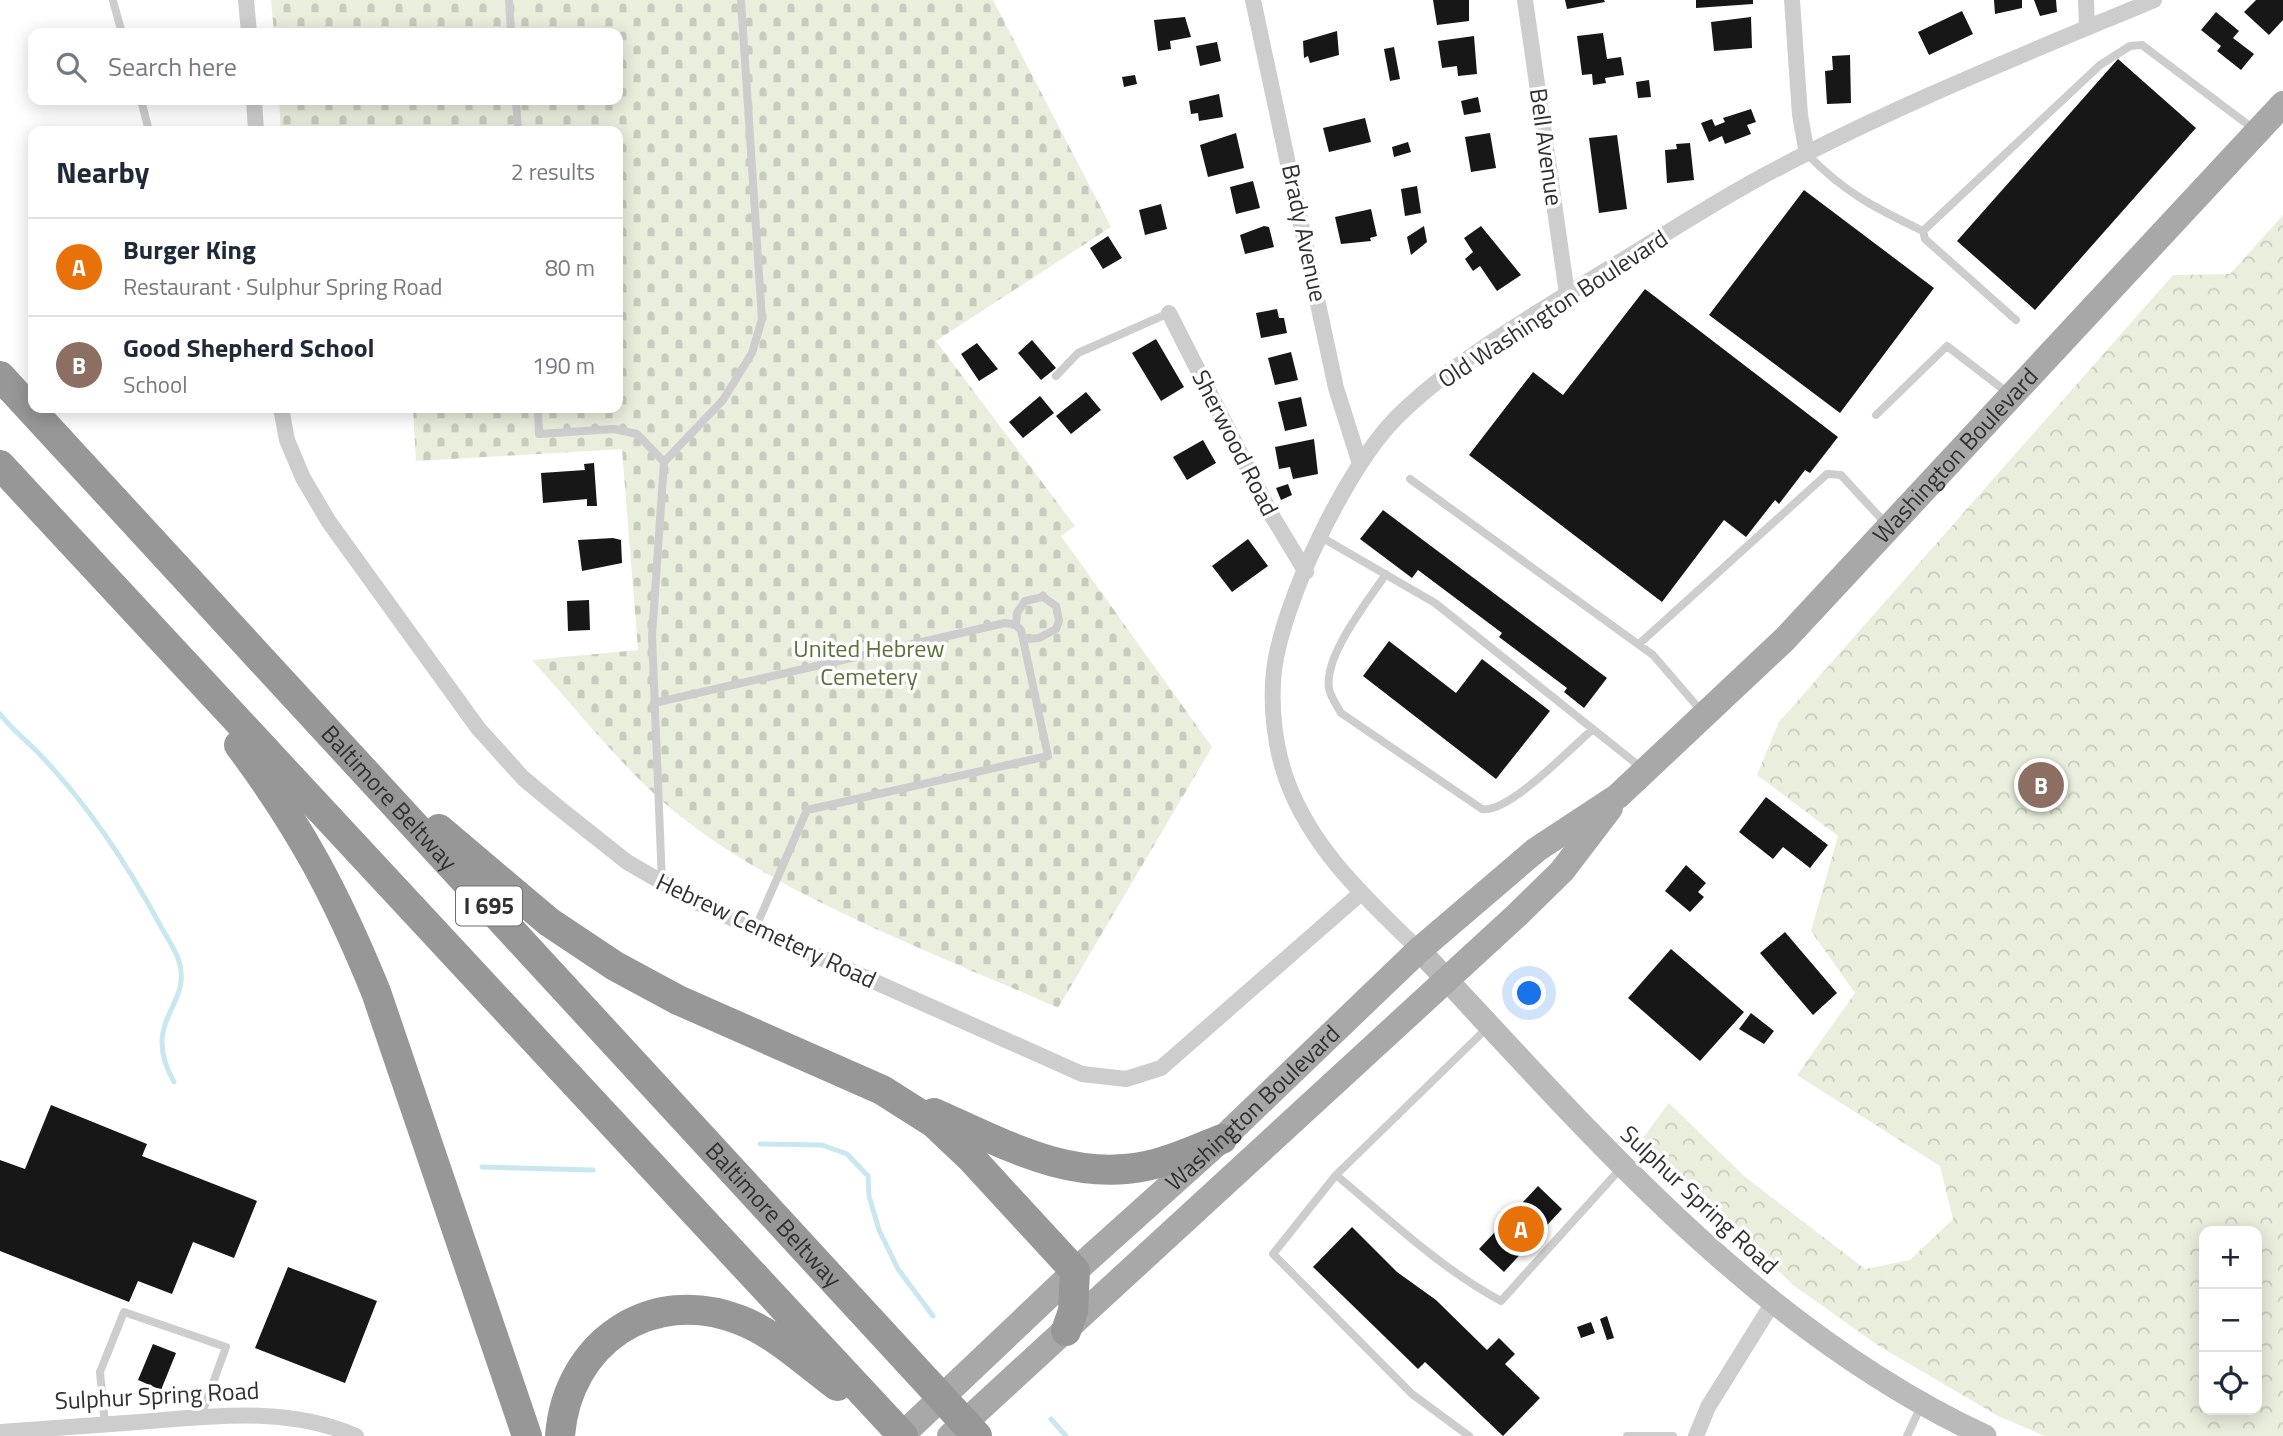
<!DOCTYPE html>
<meta charset="utf-8">
<style>
body{margin:0;font-family:"Titillium Web",sans-serif;background:#f2f2f3;color:#1f2937}
.controls{position:absolute;right:21px;bottom:21px;display:grid;overflow:hidden;border-radius:14px;box-shadow:0 4px 18px #0003}
.controls button{width:63px;height:63px;display:grid;place-items:center;padding:0;border:0;border-bottom:2px solid #e0e1e3;background:#fff;color:#1f2937;font:35px sans-serif}
.you{position:absolute;left:1530px;top:994px;width:24px;height:24px;margin:-18px;border:5px solid #fff;border-radius:50%;background:#1a73e8;box-shadow:0 0 0 10px #1a73e833}
.badge{display:grid;place-items:center;width:46px;height:46px;border-radius:50%;background:#2563eb;color:#fff;font-size:23px;font-weight:700}
.pin{position:absolute;translate:-50% -50%;border:4px solid #fff;box-shadow:0 2px 7px #0006}
.list{margin:0;padding:0;list-style:none}
h2{display:flex;justify-content:space-between;align-items:center;height:91px;margin:0;padding:0 28px;font-size:30px}
h2 small{font-size:23px;font-weight:400;color:#747a83}
.list li{display:grid;grid-template-columns:46px 1fr auto;gap:21px;align-items:center;box-sizing:border-box;height:98px;padding:0 28px;border-top:2px solid #e0e1e3}
.list b{display:block;font-size:26px;white-space:nowrap}
.list p{margin:0;font-size:23px;white-space:nowrap;color:#747a83}
.list em{font-size:23px;font-style:normal;color:#747a83}
.icon{flex:none;width:38px;height:38px;fill:none;stroke:currentColor;stroke-width:2;stroke-linecap:round;stroke-linejoin:round}
.map{position:relative;flex:none;width:2283px;height:1436px;overflow:hidden}
.search{position:absolute;background:#fff;box-shadow:0 4px 18px #0003;left:28px;top:28px;width:595px;height:77px;display:flex;align-items:center;gap:18px;box-sizing:border-box;padding:0 24px;border-radius:14px;color:#747a83;font-size:26px}
.panel{position:absolute;background:#fff;box-shadow:0 4px 18px #0003;left:28px;top:126px;width:595px;height:287px;border-radius:14px}
.map>svg:first-child{display:block}
.forest{fill:url(#forest-crowns);fill-rule:evenodd}
.cemetery{fill:url(#cemetery-stones)}
.lines{fill:none;stroke-linecap:round;stroke-linejoin:round}
.stream{stroke:#c8e7ef;stroke-width:5}
.building{fill:#171717}
.lane{stroke:#cdcdcd;stroke-width:8}
.street{stroke:#cdcdcd;stroke-width:16}
.secondary{stroke:#bababa;stroke-width:23}
.primary{stroke:#a8a8a8;stroke-width:26}
.highway{stroke:#979797;stroke-width:30}
.labels{text-anchor:middle;stroke-width:7;stroke-linejoin:round;paint-order:stroke}
.shield{fill:#fff;stroke:#6e6e6e;stroke-width:2}
.shield-label{font-size:23px;font-weight:bold;fill:#303030}
.street-label{font-size:24px;fill:#303030;stroke:#fff}
.park-label{font-size:24px;fill:#5c7039;stroke:#fff}
</style>
<div class="map">
<svg width="2283" height="1436" viewBox="0 0 2283 1436">
<defs>
<pattern id="forest-crowns" width="20" height="18" patternUnits="userSpaceOnUse" patternTransform="scale(1.75)"><rect width="20" height="18" fill="#e9eedd"/><path d="M2 6a3 3 0 1 1 6 0M12 15a3 3 0 1 1 6 0" fill="none" stroke="#c8ccbe"/></pattern>
<pattern id="cemetery-stones" width="16" height="16" patternUnits="userSpaceOnUse" patternTransform="scale(1.75)"><rect width="16" height="16" fill="#e9eedd"/><path d="M2 7V4a2 2 0 0 1 4 0v3zM10 15v-3a2 2 0 0 1 4 0v3z" fill="#c8ccbe"/></pattern>
</defs>
<rect width="100%" height="100%" fill="#fff"/>
<path class="forest" d="M2283,215V1436H2045L1998,1416L1879,1346L1793,1285L1642,1139L1669,1103L1744,1176L1865,1269L1910,1260L1953,1219L1940,1166L1797,1075L1855,993L1811,931L1838,836L1757,775L1779,722L2173,275L2230,274ZM2204,1231H2257V1410H2204Z"/>
<path class="cemetery" d="M271,0H993L1111,227L936,341L1075,526L1061,536L1212,747L1058,1008C927,949 750,887 647,787C606,747 570,702 532,660L638,650L622,449L416,461L413,408H618V131H281L279,100H618V33H274Z"/>
<g class="lines">
<path class="stream" d="M0,714C13,731 31,744 45,760C89,807 128,866 159,923C165,935 175,948 179,961C193,1007 139,1019 174,1082
M760,1144L822,1145L847,1154L868,1176L869,1196L879,1230L898,1269L933,1316
M482,1167L593,1170
M1051,1419L1066,1436"/>
</g>
<path class="building" d="M1433,0H1469V21L1437,25Z
M1565,0H1604L1605,2L1567,9Z
M1696,0H1753V4L1696,8Z
M1994,0H2022V8L1995,14Z
M2034,0H2056L2057,12L2040,16Z
M2256,0H2283V20L2269,35L2244,12Z
M1962,11L1973,34L1929,55L1918,32Z
M2216,12L2239,31L2233,38L2254,54L2241,70L2217,51L2221,46L2201,30Z
M1185,17L1191,37L1170,41L1171,49L1158,51L1154,20Z
M1751,17L1752,48L1714,51L1711,22Z
M1337,31L1339,55L1310,63L1308,56L1304,58L1303,41Z
M1603,33L1607,59L1621,57L1624,75L1605,78L1606,83L1593,85L1592,74L1582,75L1577,36Z
M1474,36L1477,74L1458,76L1457,66L1442,68L1438,41Z
M1217,42L1221,61L1200,66L1196,46Z
M1394,47L1400,79L1390,81L1384,49Z
M1850,55L1851,103L1827,104L1825,71L1833,70L1832,56Z
M2118,59L2196,128L2035,310L1957,241Z
M1135,75L1137,84L1124,87L1122,77Z
M1649,80L1651,97L1638,98L1636,82Z
M1219,94L1223,117L1199,121L1198,113L1191,114L1189,101Z
M1478,97L1481,112L1464,115L1461,101Z
M1751,109L1756,122L1747,125L1751,134L1725,144L1722,136L1709,142L1701,123L1712,119L1715,126L1725,122L1723,118Z
M1365,118L1371,142L1329,152L1323,128Z
M1236,133L1244,168L1208,177L1200,145Z
M1490,133L1496,168L1471,172L1465,137Z
M1617,135L1627,209L1599,213L1589,138Z
M1408,142L1411,152L1394,157L1392,147Z
M1690,143L1694,180L1667,183L1665,150L1677,149L1676,144Z
M1253,181L1260,208L1236,214L1230,187Z
M1417,186L1421,213L1405,216L1401,189Z
M1804,190L1934,288L1840,413L1709,315Z
M1161,204L1167,229L1145,235L1139,210Z
M1371,209L1377,236L1370,238L1371,241L1341,244L1335,217Z
M1264,226L1269,227L1274,247L1245,254L1240,235Z
M1424,226L1427,242L1411,255L1407,237Z
M1481,226L1521,275L1497,291L1480,266L1473,271L1465,259L1473,252L1464,238Z
M1108,236L1122,258L1103,269L1090,248Z
M1645,289L1838,437L1810,473L1805,470L1779,504L1775,500L1746,537L1724,520L1662,602L1469,455L1533,372L1563,395Z
M1277,309L1279,318H1284L1287,333L1261,338L1256,313Z
M1156,339L1184,387L1161,401L1132,353Z
M1032,340L1056,368L1041,380L1018,353Z
M977,343L998,369L979,381L961,354Z
M1291,352L1298,380L1275,385L1268,358Z
M1086,392L1101,410L1071,434L1056,416Z
M1040,396L1054,413L1023,438L1009,422Z
M1301,397L1307,426L1285,431L1278,402Z
M1314,439L1318,474L1293,479L1290,467L1279,469L1275,447Z
M1203,440L1216,463L1187,480L1173,457Z
M594,463L597,506H587V499L543,503L541,473L585,470L584,464Z
M1288,484L1292,495L1281,500L1276,488Z
M1383,510L1607,678L1584,708L1564,692L1567,688L1499,637L1502,633L1418,570L1412,578L1360,539Z
M613,538L621,540L622,563L582,571L578,540Z
M1248,539L1268,566L1232,592L1212,566Z
M589,600L590,630L568,631L567,601Z
M1389,641L1456,693L1482,659L1550,711L1496,779L1363,676Z
M1766,797L1828,845L1810,868L1783,847L1773,859L1739,832Z
M1686,865L1706,883L1698,892L1704,897L1690,912L1665,891Z
M1785,932L1837,993L1813,1015L1760,953Z
M1671,949L1744,1012L1700,1061L1628,998Z
M1751,1013L1774,1031L1764,1044L1739,1029Z
M51,1105L147,1144L142,1156L257,1201L234,1258L193,1242L172,1294L138,1281L129,1302L0,1251V1160L25,1169Z
M1538,1186L1562,1209L1504,1272L1479,1249Z
M1352,1227L1397,1272L1436,1300L1487,1350L1499,1338L1515,1354L1505,1364L1540,1398L1503,1436L1425,1362L1418,1369L1313,1267Z
M288,1267L377,1301L345,1383L255,1348Z
M1607,1316L1614,1338L1607,1340L1600,1319Z
M1591,1322L1595,1333L1581,1338L1577,1327Z
M153,1344L176,1353L161,1390L138,1380Z"/>
<g class="lines">
<path class="lane" d="M509,0L511,33
M113,1L122,33
M141,100L149,131
M516,100L518,131
M1807,154C1845,193 1875,208 1923,231
M2016,320L1925,239L1923,231L2100,65L2130,46L2142,45L2255,130
M1056,376L1078,353L1169,313
M538,408L539,434L614,429L637,434L664,462
M1876,415L1947,346L2008,393
M1410,479L1653,655L1703,713
M1321,537L1435,603L1643,769
M1386,574C1368,601 1324,655 1329,688C1330,696 1337,706 1341,713L1482,809C1508,814 1572,747 1593,729
M1016,625L1017,613L1025,601L1043,597L1056,606L1059,621L1056,629L1039,638L1025,639
M1639,644L1827,474L1841,475L1886,524
M654,703L1005,623L1016,625L1021,630L1048,756L807,810L755,929
M662,882L652,636L664,462L723,400L752,353L762,319L741,0
M1336,1175C1389,1219 1440,1268 1501,1301L1622,1167
M105,1425L100,1372L124,1312L226,1347L201,1416
M1469,1436L1412,1394L1273,1254L1336,1175L1487,1028
M1627,1436H1673
M1907,1436L1921,1406"/>
<path class="street" d="M246,0L249,33
M1253,0L1336,388L1360,464
M1525,0L1567,294
M1792,0L1800,115L1807,154
M2086,0L2087,28
M254,100L256,131
M1169,313L1272,516L1306,572
M281,408L287,440L303,478L329,522L478,728L523,778L559,808L627,862L698,903L1082,1074L1126,1079L1161,1068L1361,893
M1419,950C1367,899 1313,851 1287,781C1275,748 1270,707 1274,671C1282,602 1346,469 1395,419C1447,366 1531,316 1595,277C1648,245 1700,211 1754,181C1882,111 2020,56 2154,0
M0,1432C46,1429 93,1425 139,1422C212,1416 288,1406 356,1436
M1696,1436L1708,1407L1772,1304"/>
<path class="secondary" d="M1419,950C1590,1132 1754,1328 1985,1436"/>
<g class="primary">
<path id="s1" d="M901,1436L1075,1271L1222,1139L1419,950L1536,850L1618,796L1785,639L2283,104"/>
<path d="M950,1436L1517,915L1562,871L1610,808"/>
</g>
<g class="highway">
<path id="s2" d="M0,376L977,1436"/>
<path d="M0,465L903,1436"/>
<path d="M239,745C301,828 337,896 376,992L527,1436"/>
<path d="M439,829L549,922L615,966L678,1000L882,1090L934,1123L971,1158L1075,1271L1073,1311L1066,1331"/>
<path d="M934,1113C1003,1143 1069,1182 1146,1166C1172,1161 1198,1148 1222,1139"/>
<path d="M560,1436C567,1343 651,1285 740,1320C776,1334 806,1363 837,1386"/>
</g>
</g>
<g class="labels">
<rect class="shield" x="456" y="886.5" width="66" height="39" rx="5"/>
<g class="shield-label">
<text x="489" y="914">I 695</text>
</g>
<g class="street-label">
<text transform="translate(1546 147) rotate(82)" y="8">Bell Avenue</text>
<text transform="translate(1304 233) rotate(78)" y="8">Brady Avenue</text>
<text transform="translate(1553 309) rotate(-33)" y="8">Old Washington Boulevard</text>
<text transform="translate(1235 443) rotate(63)" y="8">Sherwood Road</text>
<text dy="8" stroke="none"><textPath href="#s1" startOffset="1442">Washington Boulevard</textPath></text>
<text dy="8" stroke="none"><textPath href="#s2" startOffset="574">Baltimore Beltway</textPath></text>
<text transform="translate(766 931) rotate(25)" y="8">Hebrew Cemetery Road</text>
<text dy="8" stroke="none"><textPath href="#s1" startOffset="481">Washington Boulevard</textPath></text>
<text transform="translate(1699 1200) rotate(43)" y="8">Sulphur Spring Road</text>
<text dy="8" stroke="none"><textPath href="#s2" startOffset="1141">Baltimore Beltway</textPath></text>
<text transform="translate(157 1396) rotate(-3)" y="8">Sulphur Spring Road</text>
</g>
<g class="park-label">
<text x="869" y="657">United Hebrew<tspan x="869" dy="28">Cemetery</tspan></text>
</g>
</g>
</svg>
<div class="controls">
<button>+</button>
<button>−</button>
<button><svg class="icon" aria-label="locate" viewBox="0 0 24 24"><circle cx="12" cy="12" r="6"/><path d="M12 2v4M12 18v4M2 12h4M18 12h4"/></svg></button>
</div>
<div class="you"></div>
<div class="pin badge" style="left:1521px;top:1229px;background:#e8710a">A</div>
<div class="pin badge" style="left:2041px;top:785px;background:#8d6e63">B</div>
<div class="search"><svg class="icon" aria-label="search" viewBox="0 0 24 24"><circle cx="10" cy="10" r="6"/><path d="M15 15l6 6"/></svg>Search here</div>
<section class="panel">
<h2>Nearby<small>2 results</small></h2>
<ul class="list">
<li><span class="badge" style="background:#e8710a">A</span><div><b>Burger King</b><p>Restaurant · Sulphur Spring Road</p></div><em>80 m</em></li>
<li><span class="badge" style="background:#8d6e63">B</span><div><b>Good Shepherd School</b><p>School</p></div><em>190 m</em></li>
</ul>
</section>
</div>
